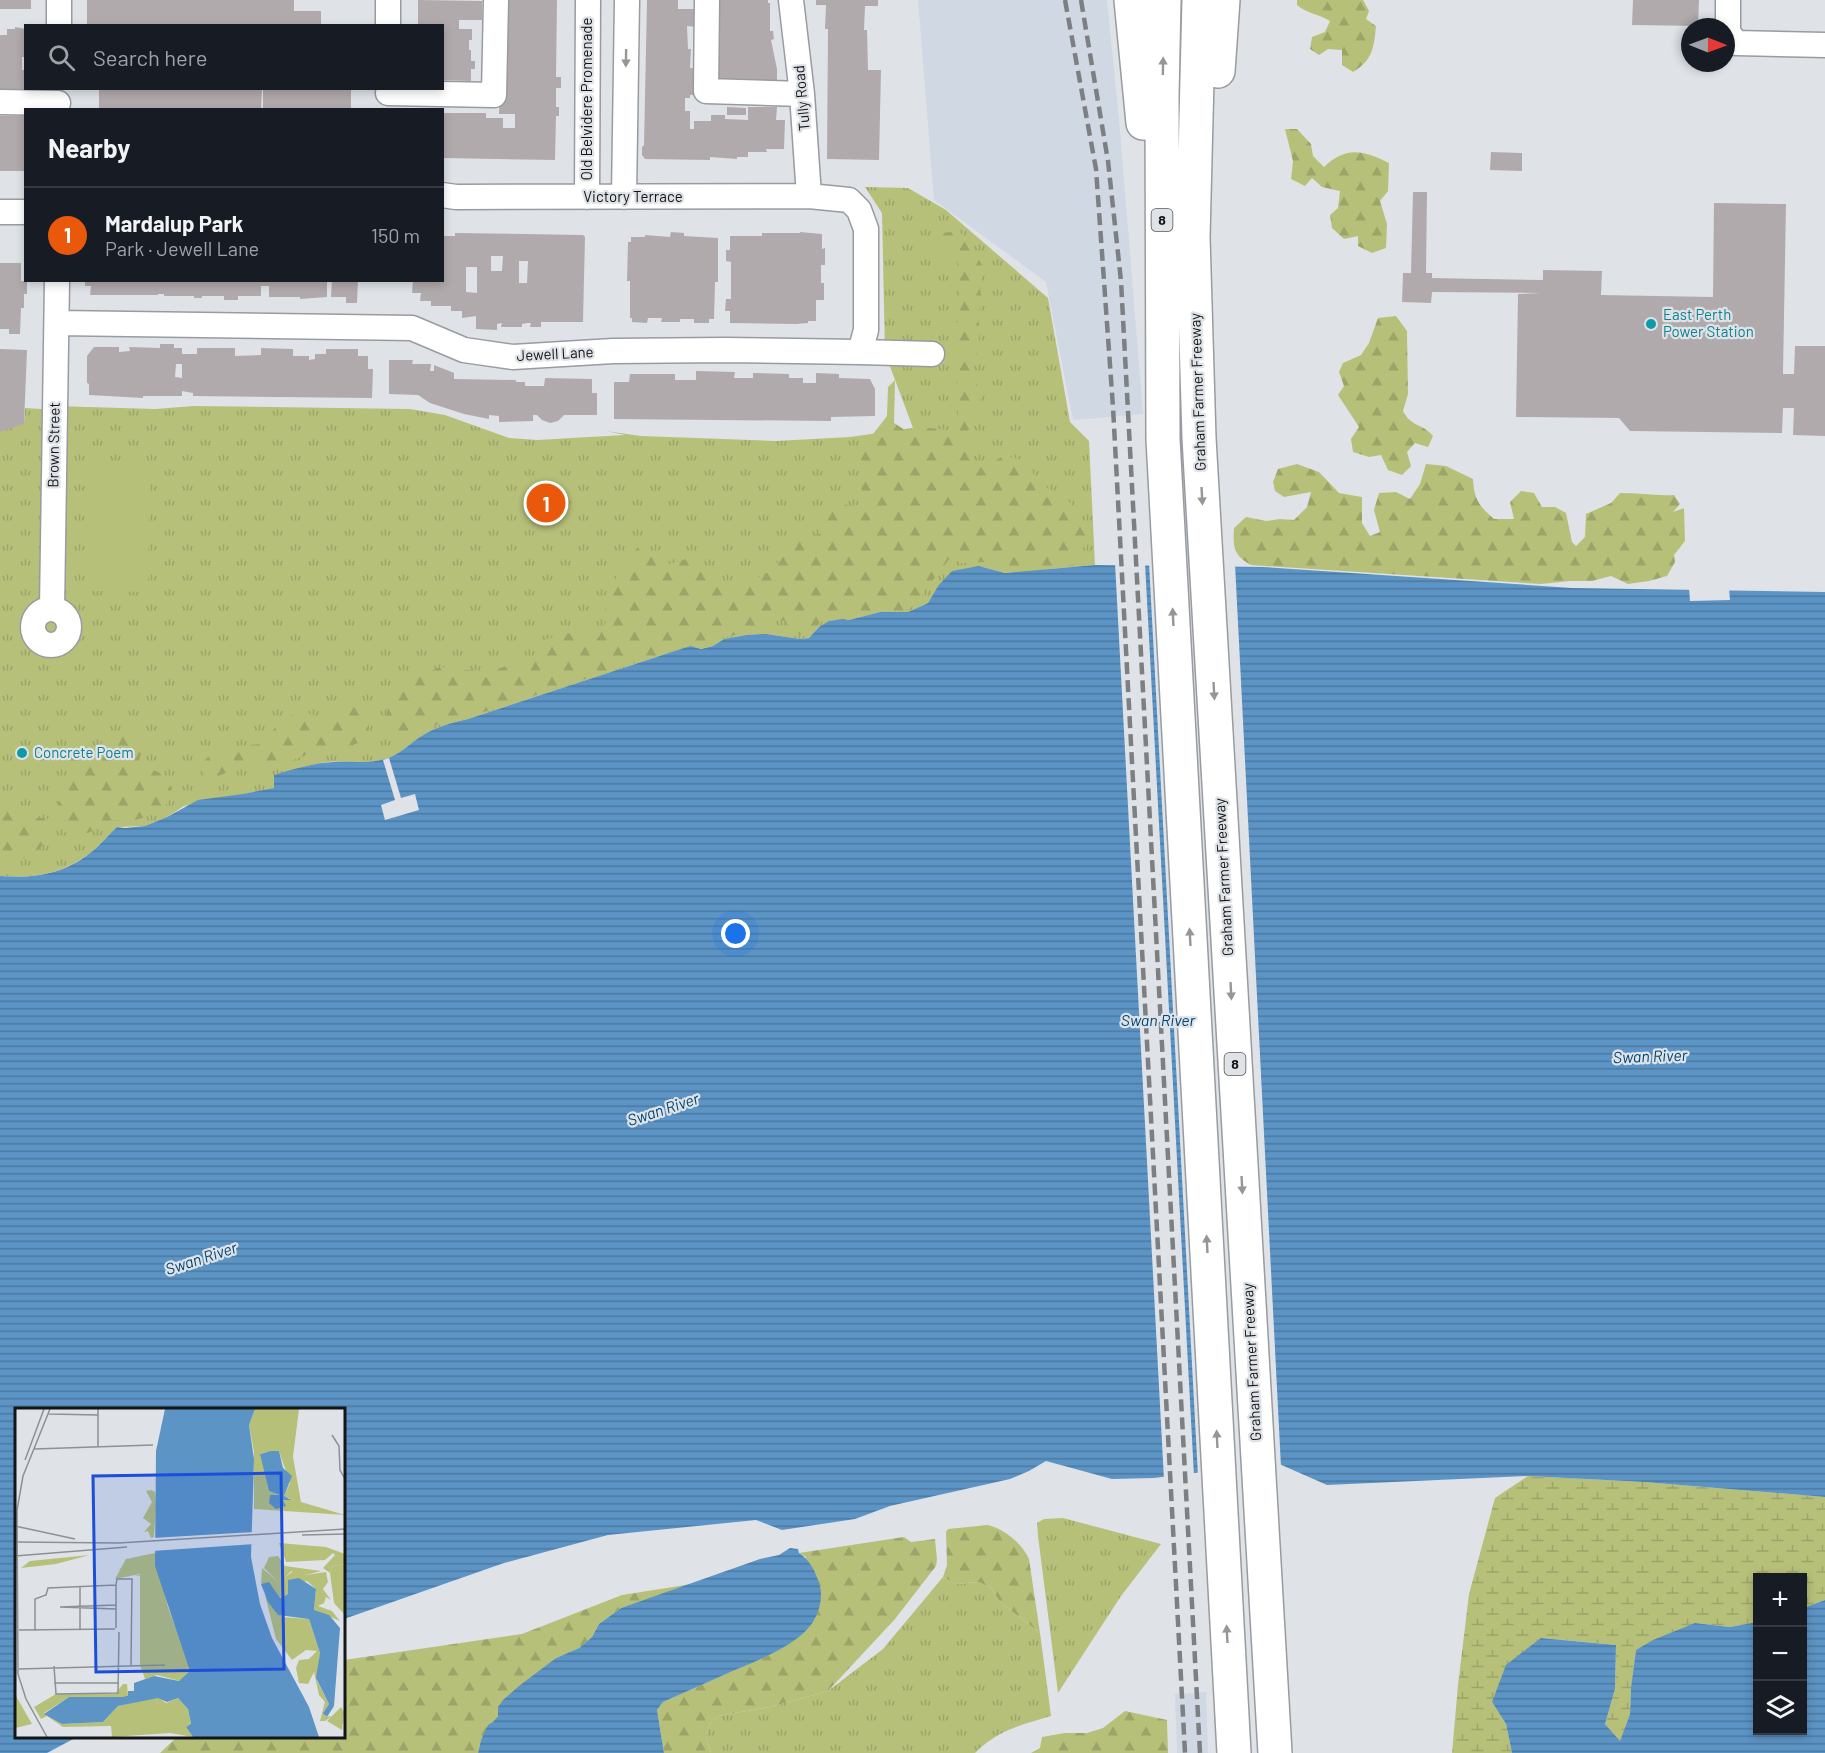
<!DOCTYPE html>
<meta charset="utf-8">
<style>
body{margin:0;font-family:Barlow,sans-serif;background:#20242c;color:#f1f3f6}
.controls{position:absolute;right:18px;bottom:18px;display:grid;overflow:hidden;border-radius:0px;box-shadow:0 3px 9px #0003}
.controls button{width:54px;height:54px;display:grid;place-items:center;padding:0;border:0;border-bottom:2px solid #363941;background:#171b24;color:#f1f3f6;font:30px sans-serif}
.compass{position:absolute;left:1681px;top:18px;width:54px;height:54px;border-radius:50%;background:#171b24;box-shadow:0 3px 9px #0003;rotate:91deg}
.you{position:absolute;left:736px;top:934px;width:21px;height:21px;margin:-15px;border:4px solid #fff;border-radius:50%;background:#1a73e8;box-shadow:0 0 0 9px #1a73e833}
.badge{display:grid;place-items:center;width:39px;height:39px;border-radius:50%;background:#ea580c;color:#fff;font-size:20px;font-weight:700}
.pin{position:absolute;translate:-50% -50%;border:3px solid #fff;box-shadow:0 2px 6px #0006}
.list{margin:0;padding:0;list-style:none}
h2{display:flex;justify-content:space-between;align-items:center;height:78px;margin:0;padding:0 24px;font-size:26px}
h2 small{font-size:20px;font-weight:400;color:#9ea1a6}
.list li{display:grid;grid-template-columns:39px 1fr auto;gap:18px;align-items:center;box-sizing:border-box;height:96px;padding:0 24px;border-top:2px solid #363941}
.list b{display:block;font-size:22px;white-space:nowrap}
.list p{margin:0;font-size:20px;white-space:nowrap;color:#9ea1a6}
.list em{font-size:20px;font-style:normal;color:#9ea1a6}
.icon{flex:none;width:33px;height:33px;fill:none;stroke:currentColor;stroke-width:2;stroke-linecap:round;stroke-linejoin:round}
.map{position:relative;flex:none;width:1825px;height:1753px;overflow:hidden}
.search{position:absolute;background:#171b24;box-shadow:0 3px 9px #0003;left:24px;top:24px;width:420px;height:66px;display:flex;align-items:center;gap:15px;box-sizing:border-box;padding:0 21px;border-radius:0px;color:#9ea1a6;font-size:22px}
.panel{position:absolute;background:#171b24;box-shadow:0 3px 9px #0003;left:24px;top:108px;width:420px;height:174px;border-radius:0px}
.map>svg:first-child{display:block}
.built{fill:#d0d8e3}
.grass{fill:url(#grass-tufts)}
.forest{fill:url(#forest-firs)}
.wetland{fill:url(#wetland-marsh)}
.pitch{fill:#b7c079}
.water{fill:url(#water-rules)}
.pier{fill:#dfe3e8}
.building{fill:#b1aaac;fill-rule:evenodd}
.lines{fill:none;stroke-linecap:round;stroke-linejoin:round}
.minor-casing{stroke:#989ba0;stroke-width:27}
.highway-casing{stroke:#989ba0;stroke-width:36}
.minor{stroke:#fff;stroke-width:24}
.highway{stroke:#fff;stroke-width:33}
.rail{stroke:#7d8083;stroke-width:4.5;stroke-dasharray:12 6;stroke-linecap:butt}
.oneway{fill:#959696}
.culture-dot{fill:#0f9aa8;stroke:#dfe3e8;stroke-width:2}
.labels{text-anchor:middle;stroke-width:4.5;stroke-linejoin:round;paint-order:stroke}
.shield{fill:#dfe3e8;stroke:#505355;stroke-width:1.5}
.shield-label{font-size:14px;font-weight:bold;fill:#131516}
.street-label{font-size:15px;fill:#131516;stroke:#dfe3e8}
.culture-label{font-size:15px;fill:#0d838f;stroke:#dfe3e8;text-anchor:start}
.water-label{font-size:16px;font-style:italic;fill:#004574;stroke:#dfe3e8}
.inset-river{fill:none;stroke:#5c94c6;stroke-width:3}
.inset-road{fill:none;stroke:#8d9194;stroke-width:1.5}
.view{fill:#1d4ed8;fill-opacity:0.15;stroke:#1d4ed8;stroke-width:3}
.inset-edge{fill:none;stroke:#131516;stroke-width:3}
</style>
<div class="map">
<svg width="1825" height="1753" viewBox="0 0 1825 1753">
<defs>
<pattern id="grass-tufts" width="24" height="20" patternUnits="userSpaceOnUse" patternTransform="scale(1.5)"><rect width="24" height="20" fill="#b7c079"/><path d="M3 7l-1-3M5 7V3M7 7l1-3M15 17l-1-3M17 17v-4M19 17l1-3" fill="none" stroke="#9ca468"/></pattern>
<pattern id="forest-firs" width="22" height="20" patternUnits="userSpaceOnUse" patternTransform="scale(1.5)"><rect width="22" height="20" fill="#b7c079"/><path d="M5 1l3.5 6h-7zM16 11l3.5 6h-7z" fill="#9ca468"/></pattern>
<pattern id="wetland-marsh" width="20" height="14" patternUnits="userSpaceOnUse" patternTransform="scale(1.5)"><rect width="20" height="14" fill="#b7c079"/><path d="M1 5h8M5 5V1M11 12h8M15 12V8" fill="none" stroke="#9ca468"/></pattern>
<pattern id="water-rules" width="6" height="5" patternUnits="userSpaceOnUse" patternTransform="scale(1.5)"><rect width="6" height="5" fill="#5c94c6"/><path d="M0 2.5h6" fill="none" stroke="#4b78a0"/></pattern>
</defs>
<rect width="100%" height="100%" fill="#dfe3e8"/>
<path class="built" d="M918,0H1107L1120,130L1143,414L1073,420L1046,282L934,200Z
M1206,1692L1208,1753H1177L1175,1694Z"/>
<path class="grass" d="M865,187L908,188L946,210L1048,298L1070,422L1089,441L1095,565L1005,573L979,566L938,586L928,603L908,612H880L849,620L843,619L819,627L809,638L801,639L766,634L746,635L724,639L713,646L700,649L690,646L468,719C451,723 435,727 420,737C408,745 399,755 385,759C367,765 347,760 329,762C310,764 293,770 275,775V788L184,806L167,817L145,826L117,827C108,835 100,846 90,853C63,874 33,879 0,876V420L24,424L25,408L56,410L55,406L155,409L194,406L410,409L445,415L509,438L537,440L625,435L606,431L641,436L776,441L850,437L913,428L885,353L882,213Z
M1063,1518L1161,1544L1121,1596L1058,1693L1038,1536L1037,1523L1044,1519Z
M943,1577L956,1584L979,1582L991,1588L1000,1602L1040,1633L1051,1716C1021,1725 998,1730 975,1753H711L706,1736L710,1723L718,1716L770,1707L828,1691L883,1649Z"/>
<path class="forest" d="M1297,0H1363L1369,11L1366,19L1376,26C1374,47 1373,60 1353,72L1342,65V50L1328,49L1319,55L1310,49L1312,37L1325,32L1330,21C1317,13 1309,15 1297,5Z
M1285,129H1297L1311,144L1313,156L1324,167C1346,146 1363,150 1389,163L1388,191L1380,201L1387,224L1386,248L1372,253L1358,246V236L1344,239L1332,228L1330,215L1338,208L1340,191L1322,187L1312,178L1305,186L1291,179L1293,161Z
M959,231L972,246L984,269L980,290L982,298L978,316L980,333L977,354L972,370L981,397C973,413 963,436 970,454C972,459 979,465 983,469L1004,455L1028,462L1038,484L1061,494L1079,512L1088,529L1087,547L1070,550L1076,564C1049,567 1009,583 986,562L959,563L954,553L925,590L919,602L903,612L882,610L848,617L836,616L819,623L807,635L793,634L784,621L772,614L767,628L721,638C711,648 702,649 688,646L474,715L458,719L450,718L430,728L411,741L402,738L385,724L389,701L402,684L440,667L488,672L512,664L531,661L544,640L576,631L599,637L607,619L604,600L623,565L638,547L666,556L664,566L689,558C699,567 710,580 724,583C728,583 734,582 738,582C767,579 780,565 792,541L820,534L836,504L867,506L861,488L860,467L863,447L887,416L888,387L895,380L894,423L905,430L930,428L948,430L958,419L956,328L961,305L957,275L959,265L955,260L942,254L935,243L941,233Z
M1396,316L1407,331L1408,394L1403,411C1412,428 1421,422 1433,436L1428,447L1415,443L1407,452L1411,466L1402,475L1388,470L1381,455L1369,457L1353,452L1351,439L1359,427L1338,395L1344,386L1339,372L1343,363L1361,355L1369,343L1378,318Z
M1297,464L1319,472L1339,493L1362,497V523L1370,536L1380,532L1374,510L1379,493L1396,492L1410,499L1420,484L1426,464L1446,466L1473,479C1474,499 1479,506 1494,519H1514L1510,502L1521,491L1534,493L1542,507H1555L1566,513L1572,542L1576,546L1585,537L1586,514L1611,503L1620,493C1638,493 1656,496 1674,495L1680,504L1673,512L1684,508L1685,541L1674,555L1675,562L1667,576L1649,581L1628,584L1611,576L1592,581H1570L1541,584L1251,565C1233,555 1233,547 1234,528L1246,517L1266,521L1280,519L1294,520L1307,507L1311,492L1284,497L1275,491L1273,482L1278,469Z
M347,705L364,711L369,727L368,740L326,753L312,749L304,756L268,768L251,762L238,769L233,762L231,771L213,778L205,777L203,762L214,751L226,754L247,745L263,744C274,728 283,716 303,711L317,717L337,716Z
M114,734L133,736L145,744L136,768C155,769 162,770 172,788L169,801L159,813L132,821L114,820L88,833L63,832L58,803L67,786L69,752L82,746L95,756L104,738Z
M0,789L6,800L9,813L23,821L34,818H47L51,835C34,858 27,860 0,860Z
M988,1525C1004,1529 1022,1543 1029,1559L1040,1633L1000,1602L991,1588L979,1582L956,1584L943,1577L947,1565L946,1532L948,1529Z
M904,1537L911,1542L935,1539L937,1560L936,1566L895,1619L828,1691L770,1707L718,1716L710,1723L706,1736L711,1753H664L657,1710L663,1702L768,1655L791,1642L806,1557L799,1553Z
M692,1584L621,1608L599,1624L592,1637L579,1648L556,1658L498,1716L481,1740L478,1753H160L177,1737L344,1736V1660L522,1634L622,1595Z
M1125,1711L1167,1720L1168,1753H1031L1040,1748L1042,1737L1065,1733H1087L1103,1728Z"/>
<path class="wetland" d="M1528,1476L1644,1482L1825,1497V1600L1803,1608L1802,1578H1758L1757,1622L1730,1627L1695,1623L1636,1650L1631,1687L1630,1714L1620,1742L1605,1724L1615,1689L1616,1645L1542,1638L1492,1702L1506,1724L1512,1753H1452L1458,1685L1469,1594L1495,1498Z"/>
<path class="pitch" d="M89,462L149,463L148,592L87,591Z"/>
<path class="water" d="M1095,565L1263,567L1572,588L1825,592V1497L1644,1482L1528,1476L1327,1485L1277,1463L1154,1478L1112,1479L1046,1461L1029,1471L1010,1479L890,1506L855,1519L782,1530L756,1520L608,1535L504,1563L344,1619V1410H16V1736L77,1737L47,1753H0V876C33,879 64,874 90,853C100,846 108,835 117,827L125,828L145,826L167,817L198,800L243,794L274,788V775C294,769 313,763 334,762C350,761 368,764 385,759C399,755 408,745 420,737C435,727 451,723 468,719L690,646L701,649L713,646L724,639L746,635L766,634L801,639L809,638L819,627L829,621L843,619L849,620L880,612H908L928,603L938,586L952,571L979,566L1005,573Z
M790,1548L798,1549L799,1553C810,1560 815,1571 819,1583C824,1596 819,1615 810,1626C793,1647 758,1660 735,1670C711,1681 687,1691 663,1702L657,1710L664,1753H478L481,1740L488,1725L493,1722L498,1716V1707L503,1700L519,1686L556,1658L579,1648L592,1637L599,1624L621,1608L760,1559L779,1555Z
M1825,1600V1753H1512L1506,1724L1492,1702L1506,1665L1541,1638L1616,1645L1615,1689L1605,1724L1620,1741L1630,1714L1631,1687L1636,1650L1653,1640L1695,1623L1730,1627L1757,1622L1758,1730H1802L1803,1608Z"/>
<path class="pier" d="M1115,563H1145L1194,1476L1164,1480Z
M1149,563L1235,564L1281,1467L1277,1466L1198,1476Z
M1689,587L1729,588L1730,600L1690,601Z
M389,758L401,798L415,794L419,810L385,820L381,805L395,800L383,760Z"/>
<path class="building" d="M0,0H31V9H0Z
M87,0H294V11H321V26H87Z
M418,0L482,1V20H459V29H472V40H469V50H471V61H475V69H471V81L442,80V26H418Z
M501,0H557L556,77H561V88H556V107H559V116H556L555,160L442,158V113H486V118H503V128H515V114H499L501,46L507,47L508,34H505Z
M647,0H678V9H696V27L687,26L688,49H691L690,68H695L694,95H690V98H685V111H690V129H694V121H711V115H725V119L748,120V107H777L776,120H785L784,149H766L767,152H748V157H737V159L710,157V160L645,159L642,155V147L644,145Z
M714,0H768V3H770V31H773L774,39L771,40L777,69V85L713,91Z
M816,0H878V6H865L864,30H867L868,70H881L879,160L827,159L828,29H825L826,5H816Z
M1633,0H1699L1698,26L1632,25Z
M15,27L26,29V57H22V70H26V88H30L27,91H0V35H7V29H15Z
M99,88H262L261,110H99Z
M263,88H351V110H263Z
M727,107L746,108V115H727Z
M0,116H26V171H0Z
M1491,152L1522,153V171L1490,170Z
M1413,192H1427L1426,273H1432V278L1543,280V270L1602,271L1601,295L1713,297L1714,203L1786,204L1783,374H1794L1795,346H1825V436L1793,435L1794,408H1783L1782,433L1630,431L1619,418L1516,417L1518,294L1542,293L1432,292L1431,303L1402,302L1403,273H1411Z
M671,232L684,233V236L718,238V282H715L714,319H709V323H694V319H680V322H661L662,318H648L647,323L632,322V318H630V281H627L628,242H631V237H645V235L670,237Z
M800,232L822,234V249L825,248V265H821V283H824V300H816V321H808V323L796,324L730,323V311H725L726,299H731V262L726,261V250H730V236H762V233H800Z
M455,233L583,235L585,237L583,322H541V327H530L531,323H527L522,324V327H501L502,323L497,324V330L476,329V316L462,318V311H451V306H431V301H420L421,293H412L413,280H442V236H455ZM491,256H503L502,271H491ZM519,261H528L527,283H519ZM466,267H477V293L466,292Z
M0,263H21V281H27V294H24V308H21L20,334H9V329H0Z
M85,280L327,281V297L300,299V297H269V286H261V296H238V300H224V296H202V298H194V296H164V294H158V295H90L91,286H85Z
M332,280H358L357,303H346V297H331Z
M160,344H174V348H182V354H197V348H235V356L261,355V348L293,349V356H309V360L315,359V354H326V349H358V356H368V369H373L372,398L193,396V393L182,391V396H143V398L89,395V384L87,383V356L94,347H119V352L130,351L129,347L160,348ZM176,364H182V378L175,377Z
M0,349L27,350L24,424L0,432Z
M389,360H413L412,364H431L430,371H434V365L454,373V379L516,380V382H525V386H544L545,378L592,379V393H597V415H564L558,421L550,423L542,420L537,415H533V421L499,422V416L489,415V419L464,414L430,403L418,395L389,394Z
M696,371L735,372L734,378H753V373L789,374V378H803V383H816V373L839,374V378L870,379L875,389V416L831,417V421L614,419V382H629L630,374H675V380H696Z"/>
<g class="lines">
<defs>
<path id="minor" d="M707,0L706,91L802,94
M791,0L802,94L809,196
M1728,0V32L1736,43L1825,45
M59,26V0
M388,26V0
M388,93L494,95L496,0
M0,102L58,103
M587,197L588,0
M624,197L627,0
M0,212H26
M57,323L412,328L464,350L513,357L613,351L725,350L860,352L866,330V229L859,210L849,200L809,196L456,197L442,195
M860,352L932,354
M33 627a18 18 0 1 1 36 0a18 18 0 1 1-36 0Z
M52,609L57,280"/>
<path id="highway" d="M1131,0L1143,123
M1164,0L1162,96L1163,439L1234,1753
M1199,0L1193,237L1199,438L1275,1753
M1218,71L1223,0"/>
</defs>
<use href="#minor" class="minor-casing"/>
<use href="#highway" class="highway-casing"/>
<use href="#minor" class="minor"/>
<use href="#highway" class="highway"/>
<path class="rail" d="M1065,0L1096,169L1113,407L1185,1753
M1081,0L1108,161L1121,281L1200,1753"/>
</g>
<defs><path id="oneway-solid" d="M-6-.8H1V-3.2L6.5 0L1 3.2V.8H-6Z" transform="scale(1.5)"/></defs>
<g class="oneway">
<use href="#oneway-solid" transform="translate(626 58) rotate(91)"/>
<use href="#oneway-solid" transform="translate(1163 66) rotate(-89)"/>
<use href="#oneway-solid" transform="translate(1202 496) rotate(87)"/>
<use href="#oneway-solid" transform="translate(1173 617) rotate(-93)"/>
<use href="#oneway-solid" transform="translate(1214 691) rotate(87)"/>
<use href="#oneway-solid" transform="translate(1190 937) rotate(-93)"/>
<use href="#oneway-solid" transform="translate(1231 991) rotate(87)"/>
<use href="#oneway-solid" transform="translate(1242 1185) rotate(87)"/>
<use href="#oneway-solid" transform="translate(1207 1244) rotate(-93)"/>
<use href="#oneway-solid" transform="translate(1217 1439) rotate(-93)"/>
<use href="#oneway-solid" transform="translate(1227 1634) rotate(-93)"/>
</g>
<g class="culture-dot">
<circle cx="1651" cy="324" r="6"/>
<circle cx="22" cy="753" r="6"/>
</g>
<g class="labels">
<g class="shield">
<rect x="1151.5" y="209" width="21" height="22" rx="4.5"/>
<rect x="1224.5" y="1053" width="21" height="22" rx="4.5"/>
</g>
<g class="shield-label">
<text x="1162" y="225">8</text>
<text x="1235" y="1069">8</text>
</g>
<g class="street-label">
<text transform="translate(802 98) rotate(-95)" y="5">Tully Road</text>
<text transform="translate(587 99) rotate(-90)" y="5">Old Belvidere Promenade</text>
<text x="633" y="202">Victory Terrace</text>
<text transform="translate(555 354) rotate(-3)" y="5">Jewell Lane</text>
<text transform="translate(1198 392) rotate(-92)" y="5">Graham Farmer Freeway</text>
<text transform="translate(54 445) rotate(-89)" y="5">Brown Street</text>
<text transform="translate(1224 877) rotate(-93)" y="5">Graham Farmer Freeway</text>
<text transform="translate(1252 1362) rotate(-93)" y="5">Graham Farmer Freeway</text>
</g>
<g class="culture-label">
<text x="1663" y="320">East Perth<tspan x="1663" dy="17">Power Station</tspan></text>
<text x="34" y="758">Concrete Poem</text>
</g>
<g class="water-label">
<text x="1158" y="1026">Swan River</text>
<text transform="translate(1650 1056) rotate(-2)" y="6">Swan River</text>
<text transform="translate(663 1109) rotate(-18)" y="6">Swan River</text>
<text transform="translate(201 1258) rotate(-18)" y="6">Swan River</text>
</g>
</g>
<g transform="translate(15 1408)">
<rect width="330" height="330" fill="#dfe3e8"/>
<path d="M140,145L149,189L175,257L174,265L165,273L142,267L130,271L125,257V166L100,171L111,151ZM75,147L41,156L6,160L15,153ZM263,148L270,158L306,163L291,167L276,163L271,169L269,183L265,184L261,172L249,160L254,149ZM330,156V207L319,195L315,165L318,158ZM108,276H112L113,289H54L29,305L47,316L88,314L103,298L143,289L151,295L163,290L173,301L176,317L171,319L178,329L155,325L97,329L96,318L48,319L32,308L26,311L19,299L41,286H100ZM0,287L1,288L17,316L0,320ZM326,299L329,304L327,322L312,313Z" fill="#b7c079"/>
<path d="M136,82L140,84L141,97L139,129L136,130L133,123L129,124L136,116L128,110L137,94L131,83ZM264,135L311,139L330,146V156L318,158L315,165L308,160L320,147L318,145L310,152L271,154ZM134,147H140L139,161L145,166L158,221L152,215L148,198L139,194L142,183L134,170L120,167H125L124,160L104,162L108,158L128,159ZM247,160L261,172L266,185L271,169L279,162L291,167L311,164L313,174L308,181L316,192L311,189L309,195L303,198L317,203L325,213L299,202L301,181L292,173L273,179V186L263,190L246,175ZM250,187L267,209L294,211L305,245L302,273L314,296L309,303L311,309L317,308L310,313H305L310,294L304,287L299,264L293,276L284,275L281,260L284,252L294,251L302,243L291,242L277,252L261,231Z" fill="#b7c079"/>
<path d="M240,1H284L278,49L286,94L330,107L239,101V44L234,17ZM264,43L275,75L269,88L275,91L268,92V98L261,100L259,87H265L254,83L246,45Z" fill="#b7c079" fill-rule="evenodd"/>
<path d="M330,164V202L320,194L318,179Z" fill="#b7c079"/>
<path d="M150,1H240L234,17L239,51L236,149L245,196L257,230L294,299L304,329H178L171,319L176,316L173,301L163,290L152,294L143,290L103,298L88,314L47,316L29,306L54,289H113V283H119V275L139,268L164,273L175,263L140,158L141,43ZM256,43H264L268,60L277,68L269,88L276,92H268L271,98L261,101L254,95L255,87H265L254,83L245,46ZM284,170L301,181L299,202L314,207L325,220L319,298L312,309L308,305L314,296L301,270L305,245L294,211L263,207L253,194L246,176L254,174L265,190L273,186V172Z" fill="#5c94c6"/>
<path d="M239,124L240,136L137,143V130Z" fill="#dfe3e8"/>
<path class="inset-river" d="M42,309L146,280L159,281L193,297L229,329"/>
<path class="inset-road" d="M83,1V39M34,6L83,7M317,27L324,38L325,62L330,71M19,41L138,37M10,52L29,1M0,118L60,131M287,127L330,126M0,134L104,135L330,121M0,148L112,139M101,177L102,171H117L116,257M65,179V222M101,197L45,199L101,201M101,220V177M4,222L100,221M20,223V191L31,187L33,180L101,177M39,258L41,286L103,285L104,224M4,261L150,257H146M39,275H104M32,329L11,291L3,266L2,102L8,68L35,1"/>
<path class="view" d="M266,65L269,261L81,264L78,68Z"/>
<rect width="330" height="330" class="inset-edge"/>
</g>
</svg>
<div class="controls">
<button>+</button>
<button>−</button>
<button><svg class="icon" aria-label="layers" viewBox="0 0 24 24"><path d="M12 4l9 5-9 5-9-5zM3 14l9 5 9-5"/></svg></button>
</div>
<svg class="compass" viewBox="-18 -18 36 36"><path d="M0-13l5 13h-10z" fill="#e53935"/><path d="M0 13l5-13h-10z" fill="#9ea1a6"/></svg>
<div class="you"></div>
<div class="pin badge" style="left:546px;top:503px">1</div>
<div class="search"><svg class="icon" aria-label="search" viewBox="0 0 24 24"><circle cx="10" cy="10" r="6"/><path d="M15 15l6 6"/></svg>Search here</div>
<section class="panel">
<h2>Nearby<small></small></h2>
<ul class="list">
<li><span class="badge">1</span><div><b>Mardalup Park</b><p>Park · Jewell Lane</p></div><em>150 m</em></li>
</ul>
</section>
</div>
